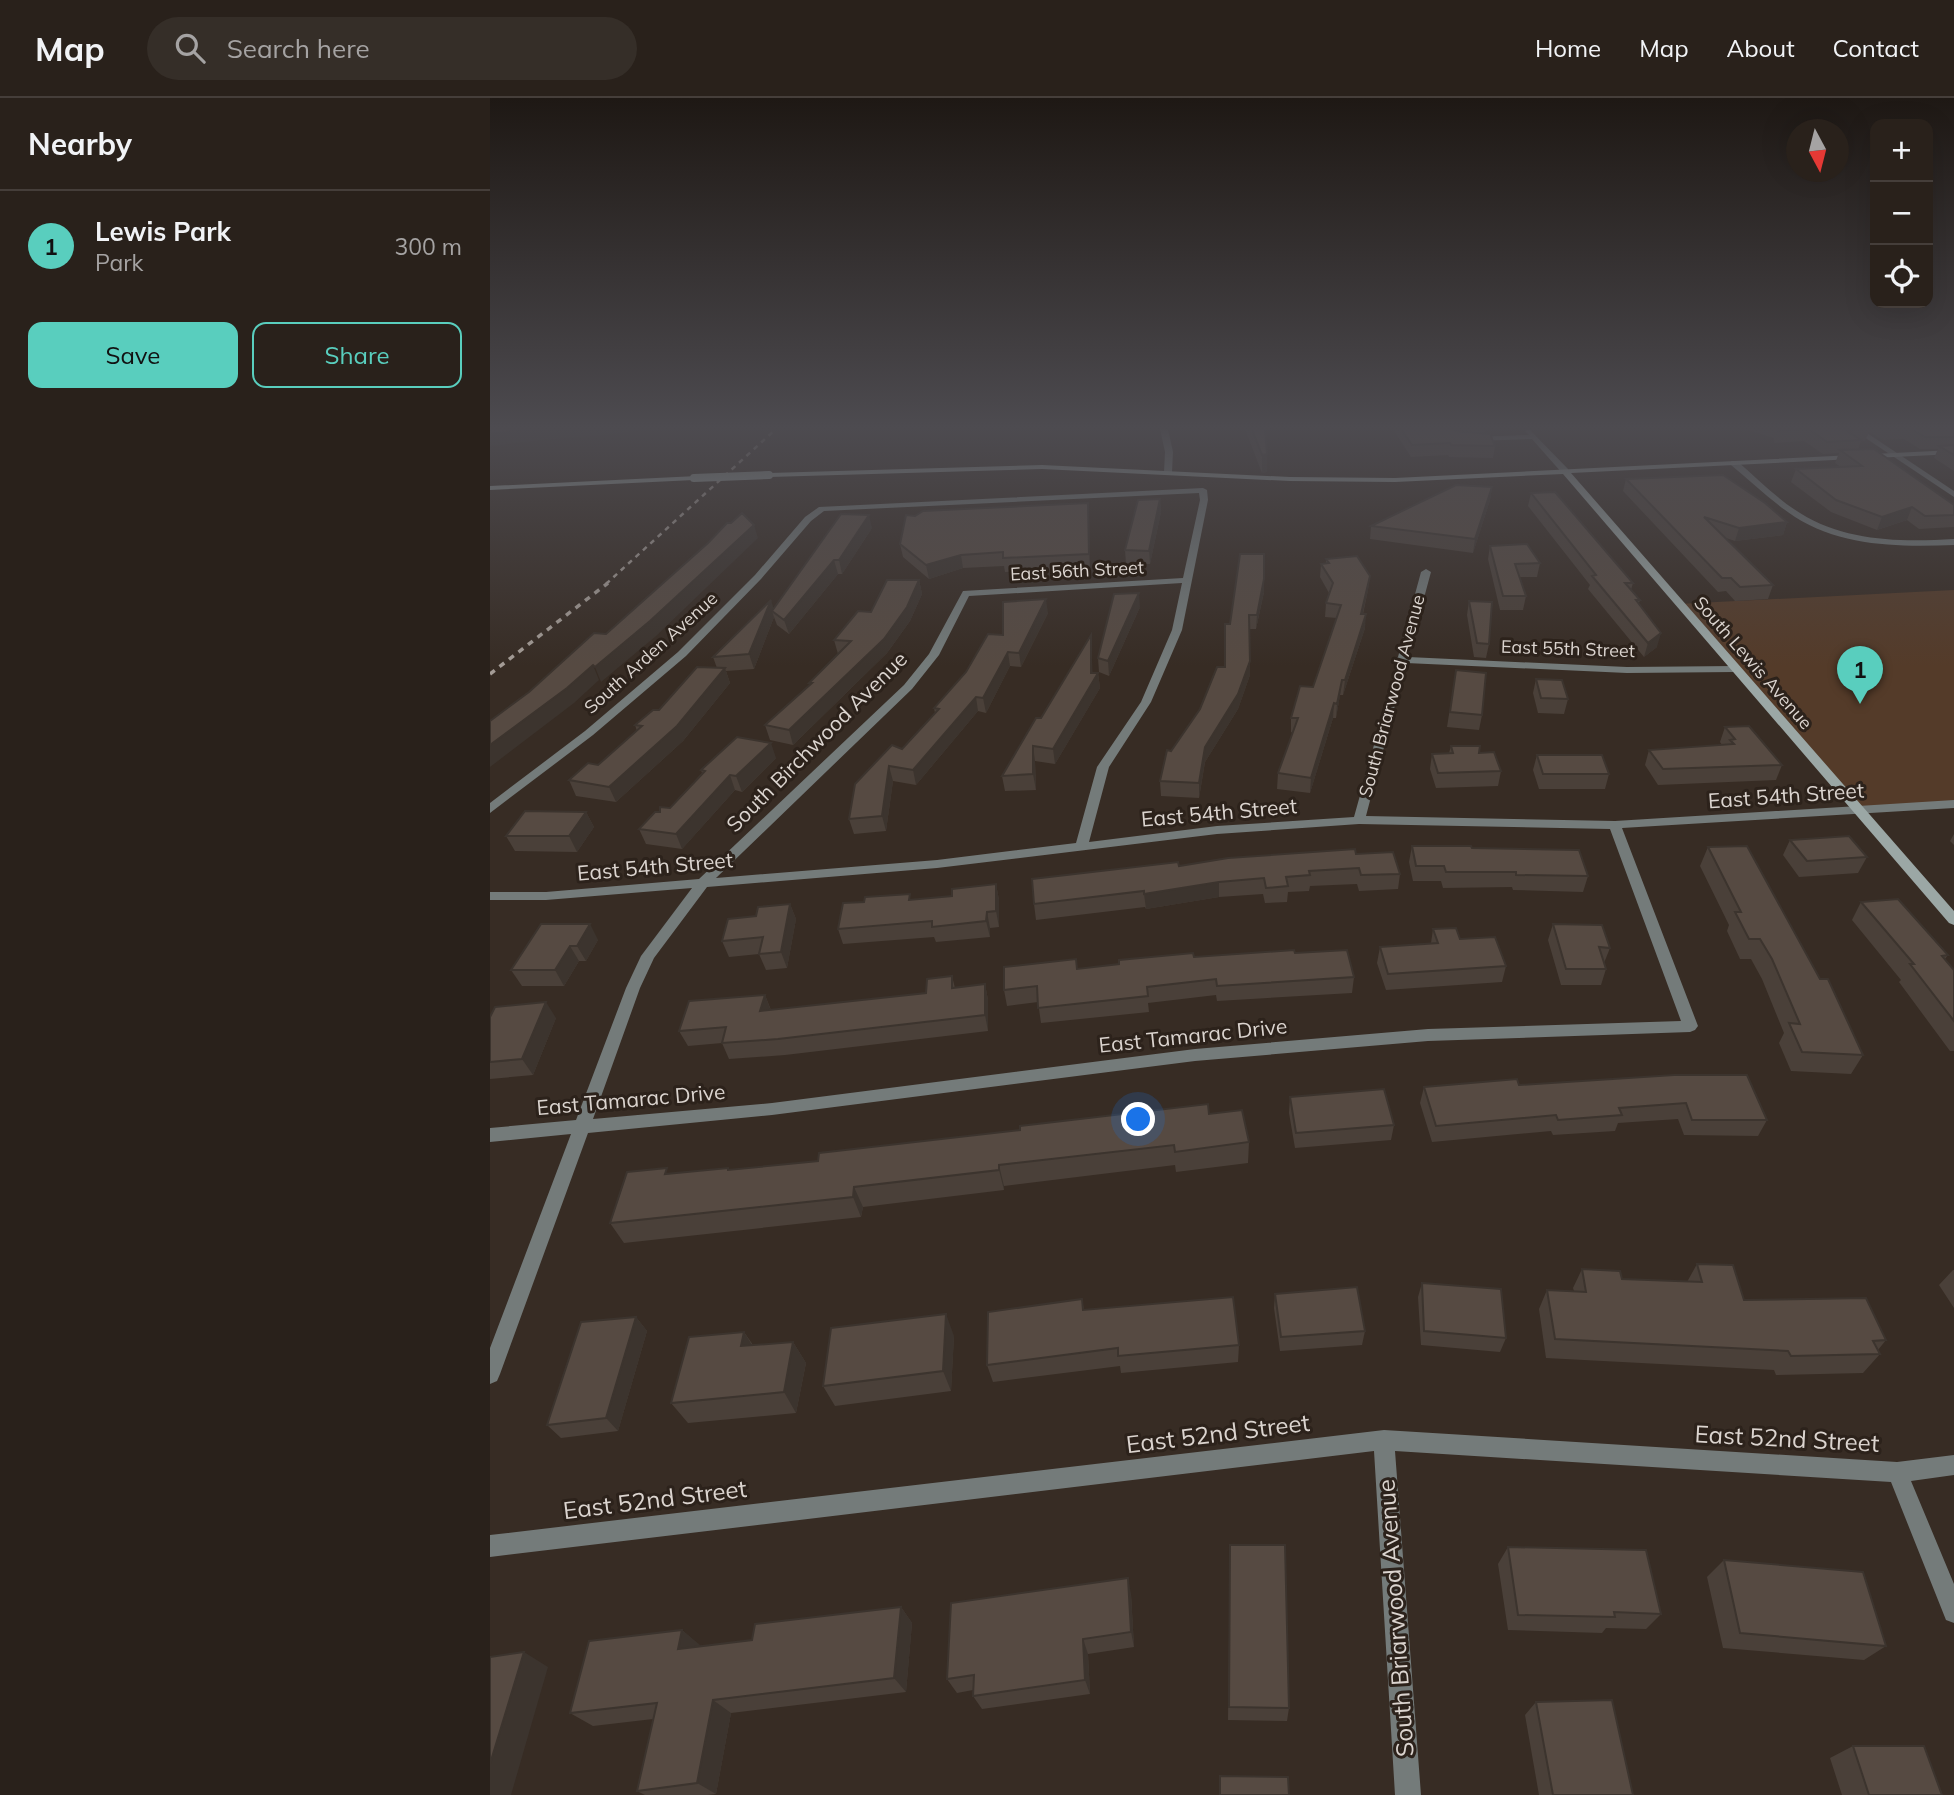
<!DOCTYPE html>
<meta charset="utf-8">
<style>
body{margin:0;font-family:Mulish,sans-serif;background:#352e28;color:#f1f3f6}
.controls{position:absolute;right:21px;top:21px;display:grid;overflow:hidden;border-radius:14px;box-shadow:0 7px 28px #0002}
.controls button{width:63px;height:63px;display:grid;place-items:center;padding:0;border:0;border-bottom:2px solid #453e3a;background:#29211b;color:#f1f3f6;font:35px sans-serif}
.compass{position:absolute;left:1296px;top:21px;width:63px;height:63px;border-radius:50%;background:#29211b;box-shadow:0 7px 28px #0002;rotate:173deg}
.you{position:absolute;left:649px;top:1022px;width:24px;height:24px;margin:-18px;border:5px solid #fff;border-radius:50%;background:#1a73e8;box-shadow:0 0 0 10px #1a73e833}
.badge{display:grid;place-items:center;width:46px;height:46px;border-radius:50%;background:#59cebe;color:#111;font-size:23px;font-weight:700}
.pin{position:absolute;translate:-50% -58px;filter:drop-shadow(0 2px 4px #0008)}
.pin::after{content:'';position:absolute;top:37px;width:24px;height:21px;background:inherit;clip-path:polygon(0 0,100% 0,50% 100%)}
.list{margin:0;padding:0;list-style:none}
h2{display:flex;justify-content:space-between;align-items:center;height:91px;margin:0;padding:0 28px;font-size:30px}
h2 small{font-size:23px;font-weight:400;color:#a5a3a3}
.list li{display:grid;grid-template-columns:46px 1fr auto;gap:21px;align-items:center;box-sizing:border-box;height:112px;padding:0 28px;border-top:2px solid #453e3a}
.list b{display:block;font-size:26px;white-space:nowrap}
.list p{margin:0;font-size:23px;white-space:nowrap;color:#a5a3a3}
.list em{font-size:23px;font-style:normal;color:#a5a3a3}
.actions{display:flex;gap:14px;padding:21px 28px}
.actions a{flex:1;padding:16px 0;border:2px solid #59cebe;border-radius:14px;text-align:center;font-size:24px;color:#59cebe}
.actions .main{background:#59cebe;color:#111}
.icon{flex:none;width:38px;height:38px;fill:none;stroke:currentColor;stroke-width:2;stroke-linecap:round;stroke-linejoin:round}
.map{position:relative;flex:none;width:1464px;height:1697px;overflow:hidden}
header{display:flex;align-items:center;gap:42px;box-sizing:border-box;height:98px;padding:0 35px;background:#29211b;border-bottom:2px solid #453e3a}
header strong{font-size:33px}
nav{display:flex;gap:38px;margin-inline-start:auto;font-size:24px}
.search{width:490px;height:63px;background:#352e28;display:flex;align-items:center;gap:18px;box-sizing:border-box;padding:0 24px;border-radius:38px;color:#a5a3a3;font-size:26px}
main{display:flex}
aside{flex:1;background:#29211b}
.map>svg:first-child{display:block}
.green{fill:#543b29}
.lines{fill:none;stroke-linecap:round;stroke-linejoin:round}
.street{fill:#747b7a;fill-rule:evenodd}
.secondary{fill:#9ba7a5;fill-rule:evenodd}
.rail-far1{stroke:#a49c96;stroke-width:2.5;stroke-dasharray:5 5;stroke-linecap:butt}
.rail{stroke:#a49c96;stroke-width:3.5;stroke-dasharray:6 6;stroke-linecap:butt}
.secondary-bridge{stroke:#9ba7a5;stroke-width:8}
.wall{fill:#4a4039}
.shaded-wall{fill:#3c342e}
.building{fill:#564a42;stroke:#3c342e;stroke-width:2}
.labels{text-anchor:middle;stroke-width:6;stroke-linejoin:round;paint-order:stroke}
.far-street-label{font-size:18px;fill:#dbd4cf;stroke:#2c221b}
.street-label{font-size:21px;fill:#dbd4cf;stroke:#2c221b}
.near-street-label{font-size:24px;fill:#dbd4cf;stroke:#2c221b}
</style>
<header>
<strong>Map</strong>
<div class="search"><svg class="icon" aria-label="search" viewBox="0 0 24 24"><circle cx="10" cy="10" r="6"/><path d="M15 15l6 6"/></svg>Search here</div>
<nav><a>Home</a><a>Map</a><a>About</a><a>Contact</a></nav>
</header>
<main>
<aside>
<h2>Nearby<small></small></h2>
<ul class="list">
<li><span class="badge">1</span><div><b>Lewis Park</b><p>Park</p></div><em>300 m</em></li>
</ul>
<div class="actions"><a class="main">Save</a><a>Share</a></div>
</aside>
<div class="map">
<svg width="1464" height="1697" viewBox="0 0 1464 1697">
<rect width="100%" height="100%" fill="#372c24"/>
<path class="green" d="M1464,492V706L1368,712L1188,506Z"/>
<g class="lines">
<path class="street" d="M670,331H678L683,354L682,374L678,376L674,374L675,354Z
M1039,331L1078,371V375H1072L1042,341L984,343L980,341L984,339L1039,337L1035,333Z
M1362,331H1371L1464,393V399Z
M1241,363H1247C1268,381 1287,401 1310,415C1356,444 1412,444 1464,441V447C1410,449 1352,449 1305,419C1282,404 1262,384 1241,367Z
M713,390L717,392L718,402L692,532L661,604L619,669L599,744L727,728L864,719L907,564L905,562L908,559L931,474L936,471L941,474L918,559L1137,569L1245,568L1250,571L1245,574L1137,575L916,565L876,718L1125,723L1464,702V710L1132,730L1208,928L1205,932L1200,934L938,943L705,963L282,1017L98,1035L10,1276L7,1283L0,1286V1250L81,1036L0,1044V1030L86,1022L136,890L151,858L202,790L56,802H0V794H56L209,781L414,587L439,556L473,493L693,480L710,402L709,395L334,413L321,423L271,481L196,558L103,637L0,715V705L95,633L188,554L265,477L315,419L329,409ZM692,485L682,532L651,604L607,669L586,745L447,762L226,780L422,591L449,557L479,498ZM869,726L1120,731L1191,923L938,931L705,951L282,1005L103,1021L150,890L164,860L217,789L447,770L727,736Z
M894,1332L1407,1364L1464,1357V1377L1421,1383L1464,1486V1525L1456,1522L1401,1384L905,1353L931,1697H905L884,1353L0,1459V1437Z"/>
<path class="secondary" d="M1464,352V356L1081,375L1464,813V827L1459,825L1073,376L905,384L800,383L552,371L279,379L275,377L279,375L552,367L800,379L905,380Z
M207,378V382H204L0,392V388Z"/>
<path class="rail-far1" d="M116,486L286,331"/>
<path class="rail" d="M0,576L118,485"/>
<path class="secondary-bridge" d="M204,380L279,377"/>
</g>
<path class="wall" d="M755,331H775L777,356V374L772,375Z
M903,331H995L994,335L1005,348L1003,360L959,359L958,357L921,359Z
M1255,331H1464V373L1444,360L1448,351H1430L1414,341L1393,342L1379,334L1375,343H1371L1368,352L1464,407V429L1429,431L1417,422L1387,432L1341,414L1301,384L1306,371L1351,369L1345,365L1349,355L1333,356L1314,343L1284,345V340Z
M1136,381L1297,424L1293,437L1245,443L1236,440L1283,487L1278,501L1245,503L1236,493L1228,494L1133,393Z
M1002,389L1000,402L983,455L880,441L881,428Z
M1041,395L1143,485L1141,492L1150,502L1149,505L1167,549L1154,559L1098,491L1100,487L1038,408Z
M670,401L671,414L660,466H636L635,452Z
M599,418L600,470L515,474L514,468L473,470L439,481L413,459L410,446Z
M382,430L352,476H348L299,536L287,527L284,519L264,571L236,573L240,585L193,643L126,704L86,698L79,682L108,667L147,633L145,627L169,612L227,570L223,559L284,511Z
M1000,448L1050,465L1047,479H1030L1036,498L1033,512H1010L998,461Z
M836,461L880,478L878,492L873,516L875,530L853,597H850L846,620H843L820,695L787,691L788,675L803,635L801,634V620L823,589L847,520L835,519L836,505L839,495L830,479L831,466L836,465Z
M429,482L432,496L420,523L397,555L303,647L280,642L275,627L320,588L319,585L348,556L344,542L381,514Z
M774,494L766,531H760V577L748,611L715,664L709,700L671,698L670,683L710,611L735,569L740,526Z
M979,503L999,546L996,560L984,559L977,517Z
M650,509L619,578L609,574L608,560Z
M558,515L531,569L520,568L496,615L488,613L426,687L403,683L396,733L364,736L359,721L412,651L445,615L444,610L476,574L513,537Z
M601,537L602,575H608L610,590L565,666L545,663L546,692L515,693L512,678L551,620Z
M966,572L992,617L989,632L957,629Z
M1046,581L1078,601L1074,616L1048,615L1043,595Z
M1235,629L1292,667L1286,682L1168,687L1155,667L1159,652L1232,647L1230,644Z
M961,648L989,655L1011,673L1008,688L946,690L940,671L942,656L959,655Z
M1047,657L1119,676L1115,691H1049L1043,672Z
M286,660L252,694L245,692L192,751L156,746L149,731L180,710L212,675L211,672Z
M96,714L104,729L87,754L25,753L16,738Z
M1464,736V747L1460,743Z
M1300,742L1377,759L1368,775L1309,779L1293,757Z
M922,748L982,750L1098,778L1093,794L1023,792L1022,789L953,790L951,783H923L919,764Z
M1218,749L1330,881L1373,957L1361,976L1301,973L1289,945L1294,935L1272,881L1261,861H1250L1237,833L1239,827L1210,768Z
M866,756L910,776L908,791L869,793L867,786L820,788L819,793L798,794L797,804L775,805L773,796L729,799L656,811L655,809L546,822L544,806L689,768Z
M506,786L509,802V829L500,830V839L446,844L444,839L353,846L348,831L421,802L462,798Z
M1371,804L1458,857L1455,861L1464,872V953H1460L1409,884L1411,882L1362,822Z
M300,806L306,821L297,870L276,872L269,856L239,859L232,843L266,818Z
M51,826L108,842L96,863H89L74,888H32L21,872Z
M1063,826L1120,850L1114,865L1116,871L1111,887H1071L1058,842Z
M943,831L970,841L1016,868L1012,884L896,892L887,865L890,849L941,845Z
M805,855L864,879L862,895L727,903L726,897L658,905L659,914L551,925L548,904L517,908L514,892L587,871L704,859Z
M462,878L465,890L495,886L498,902V933L295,957L239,961L232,945L198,948L189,933L275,897L281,912L436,895Z
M0,919L66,920L43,977L0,981Z
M1184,977L1277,1022L1268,1038L1194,1037L1188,1021L1128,1025L1125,1033L1063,1037L1061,1033L942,1044L930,1005L934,989L1029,987Z
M800,999L904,1027L901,1042L805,1050L799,1015Z
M719,1016L759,1044L758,1065L686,1074L685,1067L514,1088V1092L373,1109L371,1119L134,1145L120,1125L238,1070L239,1072L328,1063Z
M1207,1166L1254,1202L1396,1242L1388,1252L1390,1256L1373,1275L1286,1277L1284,1272L1056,1260L1049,1211L1057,1192L1084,1193L1083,1190L1092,1171L1132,1181L1197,1184Z
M1463,1172H1464V1210L1449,1187Z
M932,1185L1016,1240L1010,1254L931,1247L928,1199Z
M785,1196L875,1233L872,1247L790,1253L784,1210Z
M592,1201L594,1212L749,1247L748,1264L631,1275L630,1268L503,1284L497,1267Z
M146,1219L157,1233L128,1333L71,1340L57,1327Z
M254,1234L263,1247L303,1244L316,1265L306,1315L198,1325L181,1305Z
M464,1238L461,1293L345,1308L333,1288Z
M740,1447L799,1610L797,1623L738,1622Z
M1018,1449L1171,1516L1156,1531L1116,1530L1112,1535L1018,1532L1008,1466Z
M1234,1462L1396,1548L1374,1562L1233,1550L1217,1479Z
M641,1496L644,1549L598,1556L600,1596L492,1611L483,1598V1592L467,1595L457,1581Z
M411,1509L422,1525L416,1594L241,1615L226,1696L218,1697H155L147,1693L163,1621L103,1628L80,1615L192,1532L210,1548L262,1542Z
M1046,1604L1143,1697H1049L1035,1617Z
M1363,1648L1452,1697H1352L1340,1660Z"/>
<path class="shaded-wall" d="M38,331H150L126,336L52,342L0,348V336Z
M777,356V374L772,375V357Z
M1002,389L1000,402L983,455L985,441Z
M670,401L671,414L660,466L659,453Z
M598,405L599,418L600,470L599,456Z
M1422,409L1417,422L1387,432L1392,419Z
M379,417L382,430L352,476L349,462Z
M1297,424L1293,437L1245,443L1249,430Z
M264,427L268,440L166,538L111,584L105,569Z
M471,457L473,470L439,481L436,467Z
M344,462L348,476L299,536L294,522Z
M880,478L878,492L869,530L871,516Z
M774,481V494L766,531L767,517Z
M429,482L432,496L420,523L397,555L303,647L299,632Z
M649,495L650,509L619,578L618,563Z
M556,501L558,515L531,569L529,555Z
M281,502L285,515L282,513L284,519L264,571L259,556Z
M876,516L875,530L853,597L855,582Z
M1171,535L1167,549L1154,559L1158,545Z
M601,537L603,585L608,575L610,590L565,666L563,651L601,575Z
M518,554L520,568L496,615L493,600Z
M760,563V577L748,611L715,664L709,700V685L715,649Z
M103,567L109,582L84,605L0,669V647Z
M235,570L240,585L193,643L126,704L119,689Z
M852,582L850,597L846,620L847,606Z
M486,599L488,613L426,687L423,672Z
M844,605L843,620L820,695L821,680Z
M281,645L286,660L252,694L246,678Z
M543,648L545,663L546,692L543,676Z
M399,668L403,683L396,733L392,718Z
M240,677L245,692L192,751L186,736Z
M96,714L104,729L87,754L79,738Z
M729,784V799L656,811L654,796Z
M506,786L509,802V829L506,813Z
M300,806L306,821L297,870L291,854Z
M497,814L500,830V839L496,823Z
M100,826L108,842L96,863L87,848Z
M80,848L89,863L74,888L65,872Z
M495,886L498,902V933L495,917Z
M275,897L281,913H270Z
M56,904L66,920L43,977L32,961Z
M509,1067L514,1088V1092L509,1072Z
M364,1089L373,1109L371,1119L363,1099Z
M456,1216L464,1238L461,1293L453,1273Z
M146,1219L157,1233L128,1333L116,1320Z
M254,1234L267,1255L251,1248Z
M303,1244L316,1265L306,1315L294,1294Z
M638,1480L641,1496L644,1549L641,1534Z
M411,1509L422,1525L416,1594L404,1580Z
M192,1532L210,1547L207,1566L188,1551Z
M593,1541L598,1556L600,1596L595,1582Z
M34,1554L58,1569L21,1697H0V1666Z
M223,1602L241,1615L226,1696L207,1685Z"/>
<path class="building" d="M0,331H38L0,336Z
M762,331H775L777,356L772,357Z
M911,331H962L966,333L1000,336L1005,348L961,347L960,345L922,347Z
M1288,331H1380L1357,333L1371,342L1337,344L1319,331L1288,333Z
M1421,331H1464V339H1435Z
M1464,347V357L1449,348Z
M1384,351L1464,407V417L1435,418L1422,409L1392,419L1346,402L1306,371L1372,368L1350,352Z
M1233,377L1275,405L1297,424L1249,430L1214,419L1283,487L1250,489L1241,480H1232L1136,381Z
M966,387L1002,389L985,441L881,428Z
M1065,394L1143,485H1135L1150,502H1146L1171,535L1158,545L1102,478L1106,477L1041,395Z
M670,401L659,453L635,452L648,402Z
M598,405L599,456L513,460V454L471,457L436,467L410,446L416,417L425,418L433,413Z
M252,415L264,427L160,523L105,569L103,567L77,590L0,647V623L39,594L104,535L116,536L218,445L237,425H241Z
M351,416L379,417L349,462H344L294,522L282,513Z
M1037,446L1050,465L1025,466L1036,498H1013L1000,448Z
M750,456H774V481L767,517H759L760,563L748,596L715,649L709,685L670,683L677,652L681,653L710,611L727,569H735V526H740Z
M867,458L880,478L871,516H876L855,582H852L847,606L844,605L821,680L788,675L808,620H801L810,588L823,589L851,507L836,505L843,485L831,466L839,465L836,461Z
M397,482H429L417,509L394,541L299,632L275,627L322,585H319L361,543L344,542L368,513L381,514Z
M649,495L618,563L608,560L624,496Z
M556,501L529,555L518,554L493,600L486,599L423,672L399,668L392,718L359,721L365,686L402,647L412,651L449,611L444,610L476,574L498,536L513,537V504Z
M281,502L259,556L223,559Z
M979,503L1002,504L999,546L987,545Z
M601,537V575H608L563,651L543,648V676L512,678L546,620H551Z
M207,569L235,570L187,628L119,689L79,682L98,665L108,667L152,628L145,627L163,612H169Z
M966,572L996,575L992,617L960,614Z
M1046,581L1072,582L1078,601L1051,600Z
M1259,628L1292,667L1173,671L1159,652L1244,646L1240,642L1245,641L1235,629Z
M247,639L281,645L246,678L240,677L186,736L149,731L165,714H170V709L180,710L215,673L211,672Z
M961,648H990L989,655L1004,654L1011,673L948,675L942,656L963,655Z
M1047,657H1112L1119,676H1053Z
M35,713L96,714L79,738H16Z
M1359,738L1377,759L1317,763L1300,742Z
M922,748H981L982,750L1089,752L1098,778L1026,777V774H956L954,768H926Z
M1257,748L1330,881H1338L1373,957L1312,954L1299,925L1310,926L1282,861L1270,841H1259L1245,814H1251L1218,749Z
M865,751L866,756L903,754L910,776L871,777L869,770L819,773L820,777L796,779L798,788L776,790L774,780L729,784L654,796V793L544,806L542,781L688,764L689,768L738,760Z
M506,786V813L497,814L496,823L442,829V823L348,831L353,805L374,804L375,799L420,796L419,802L462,798V791Z
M1408,801L1458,857L1452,858L1464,872V923L1420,866H1424L1371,804Z
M300,806L291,854L269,856L273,839L232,843L238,821L266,818L268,809Z
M51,826H100L87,848H80L65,872H21Z
M1063,826L1112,827L1120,850L1109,849L1116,871H1076Z
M966,830L970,841L1005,839L1016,868L898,876L890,849L948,845L943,831Z
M804,852L805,855L857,852L864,879L727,888L726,881L657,889L658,898L548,910L547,888L514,892V869L586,861L587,871L629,866V862L703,855L704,859Z
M462,878V890L495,886V917L288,941L232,945L236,929L189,933L199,903L275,897L270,913L436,895L437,881Z
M56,904L32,961L0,964V919L5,909Z
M1184,977H1257L1277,1022H1202L1196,1005L1129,1010L1132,1017L1068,1022L1066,1017L946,1028L934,989L1027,981L1029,987Z
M894,991L904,1027L806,1035L800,999Z
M718,1006L719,1016L752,1012L759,1044L685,1054L684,1047L509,1067V1072L364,1089L363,1099L120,1125L137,1074L177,1070L175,1076L238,1070V1072L328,1063L329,1055L530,1032V1028Z
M1207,1166L1243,1167L1254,1202L1376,1200L1396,1242L1383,1243L1390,1256L1301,1258L1298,1253L1065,1241L1057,1192L1096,1194L1092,1171L1130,1173L1132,1181L1212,1184Z
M932,1185L1011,1191L1016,1240L934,1233Z
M867,1189L875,1233L791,1239L785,1196Z
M743,1199L749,1247L628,1258V1250L497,1267L498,1214L592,1201L593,1212Z
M456,1216L453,1273L333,1288L341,1230Z
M146,1219L116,1320L57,1327L91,1224Z
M254,1234L251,1248L303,1244L294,1294L181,1305L199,1239Z
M740,1447H795L799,1610L739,1609Z
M1018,1449L1156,1452L1171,1516L1124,1514L1125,1519L1028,1517Z
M1234,1462L1373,1474L1396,1548L1250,1535Z
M638,1480L641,1534L593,1541L595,1582L483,1598L484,1577L457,1581L461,1505Z
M411,1509L404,1580L223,1602L207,1685L147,1693L167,1605L80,1615L99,1543L192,1532L188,1551L262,1542L265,1526Z
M34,1554L0,1666V1559Z
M1122,1602L1143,1697H1063L1046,1604Z
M1363,1648H1434L1452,1697H1379Z
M730,1678L798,1679L799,1697H730Z"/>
<linearGradient id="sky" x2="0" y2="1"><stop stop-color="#1e1814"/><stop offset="0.58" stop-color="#4d4b50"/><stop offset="1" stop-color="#4d4b50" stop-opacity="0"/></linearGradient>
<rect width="1464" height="568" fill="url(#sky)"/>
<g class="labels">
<g class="far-street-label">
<text transform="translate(587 473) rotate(-3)" y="6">East 56th Street</text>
<text transform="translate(1078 551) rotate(2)" y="6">East 55th Street</text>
<text transform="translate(161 555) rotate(-42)" y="6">South Arden Avenue</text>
<text transform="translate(1263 565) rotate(49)" y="6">South Lewis Avenue</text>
<text transform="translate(902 598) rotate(-75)" y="6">South Briarwood Avenue</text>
</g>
<g class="street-label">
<text transform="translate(327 644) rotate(-45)" y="7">South Birchwood Avenue</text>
<text transform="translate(1296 698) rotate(-4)" y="7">East 54th Street</text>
<text transform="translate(729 715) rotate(-5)" y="7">East 54th Street</text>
<text transform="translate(165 769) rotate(-5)" y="7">East 54th Street</text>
<text transform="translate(703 938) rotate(-6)" y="7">East Tamarac Drive</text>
<text transform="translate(141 1002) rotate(-5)" y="7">East Tamarac Drive</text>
</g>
<g class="near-street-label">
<text transform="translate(728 1336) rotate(-7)" y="8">East 52nd Street</text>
<text transform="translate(1297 1341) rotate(3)" y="8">East 52nd Street</text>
<text transform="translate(165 1402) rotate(-7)" y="8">East 52nd Street</text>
<text transform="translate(906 1520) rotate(-94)" y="8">South Briarwood Avenue</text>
</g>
</g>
</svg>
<div class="controls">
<button>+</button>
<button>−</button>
<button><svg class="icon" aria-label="locate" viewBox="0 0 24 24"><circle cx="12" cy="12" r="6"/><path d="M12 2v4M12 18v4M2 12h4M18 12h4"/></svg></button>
</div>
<svg class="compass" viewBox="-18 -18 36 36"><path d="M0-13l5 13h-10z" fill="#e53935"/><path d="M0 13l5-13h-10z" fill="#a5a3a3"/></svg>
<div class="you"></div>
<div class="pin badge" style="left:1370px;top:606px">1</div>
</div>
</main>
